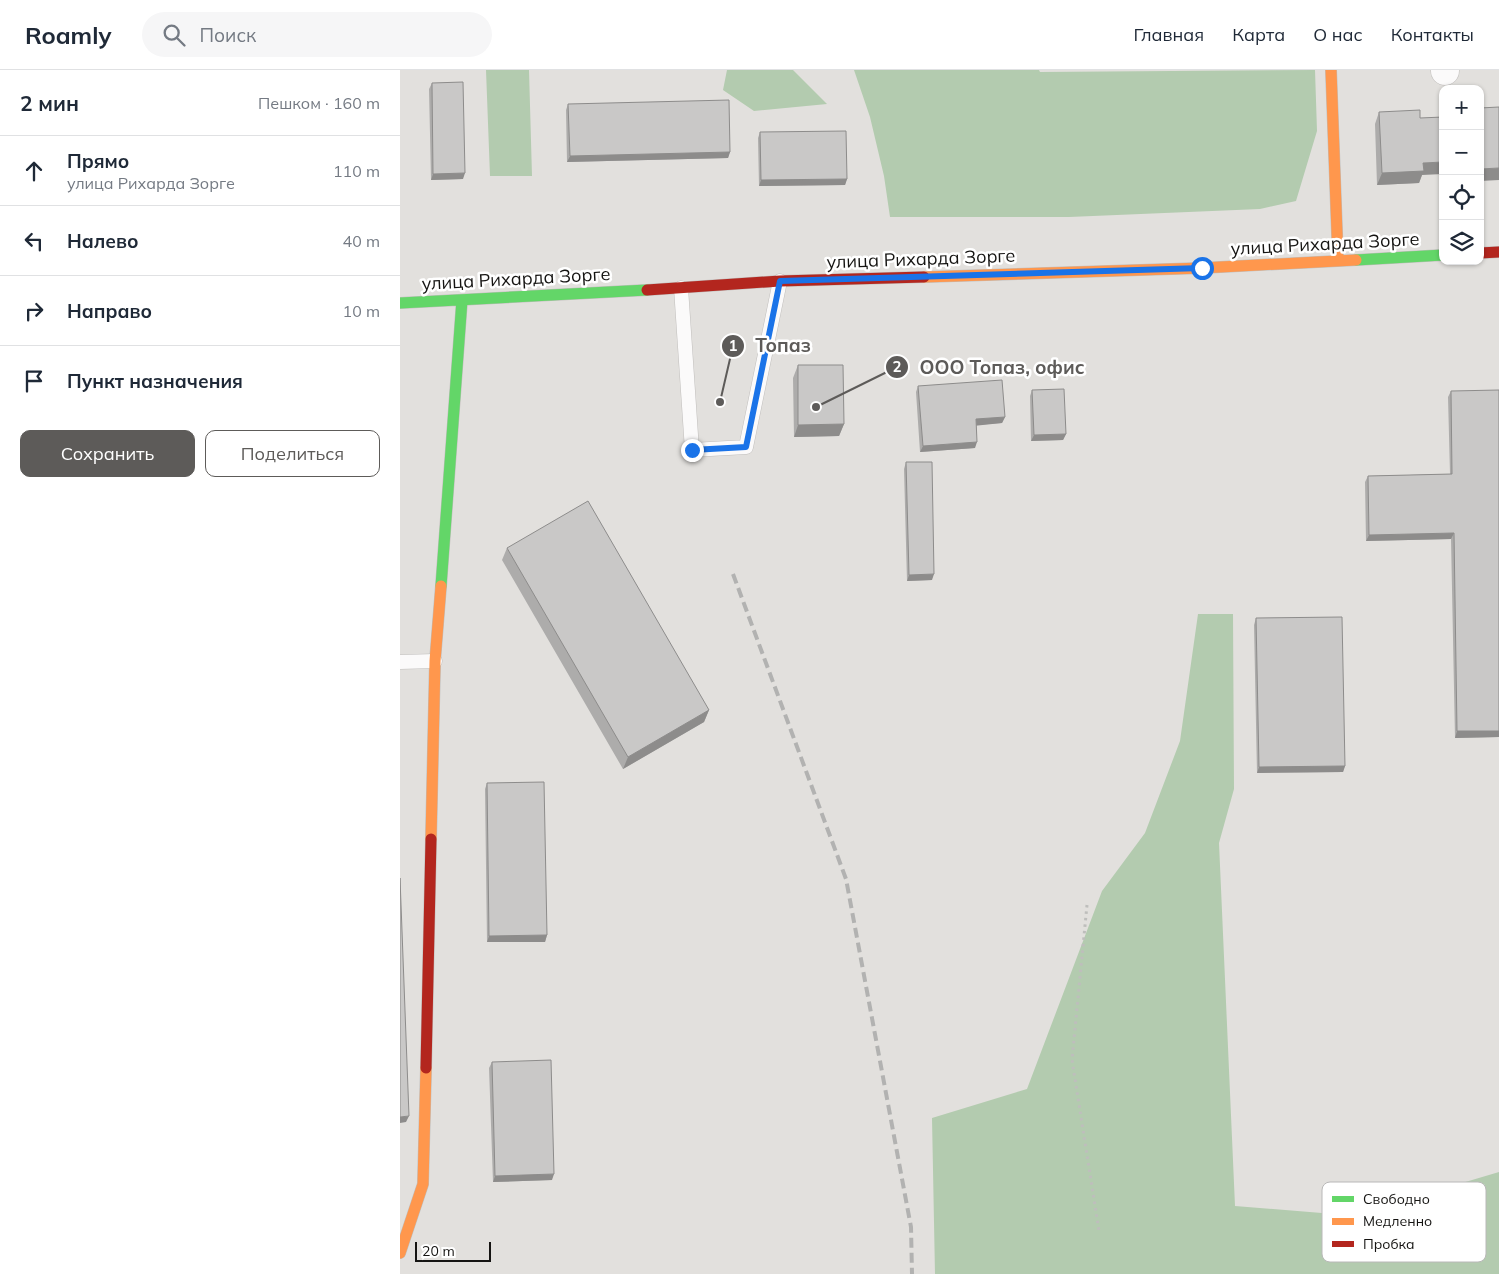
<!DOCTYPE html>
<html lang="ru">
<meta charset="utf-8">
<style>
body{margin:0;font-family:Mulish,sans-serif;background:#f6f6f7;color:#1f2937}
.controls{position:absolute;right:15px;top:15px;display:grid;overflow:hidden;border-radius:10px;box-shadow:0 1px 4px #0004}
.controls button{width:45px;height:45px;display:grid;place-items:center;padding:0;border:0;border-bottom:1px solid #e0e1e3;background:#fff;color:#1f2937;font:25px sans-serif}
.scale{position:absolute;left:15px;bottom:12px;width:76px;box-sizing:border-box;padding-left:5px;border:2px solid #151412;border-top:0;font-size:14px;line-height:18px;white-space:nowrap;color:#151412;-webkit-text-stroke:4px #fff;paint-order:stroke}
.stop{position:absolute;width:15px;height:15px;margin:-11px;border:4px solid #1a73e8;border-radius:50%;background:#fff}
.stop.end{background:#1a73e8;border-color:#fff;box-shadow:0 1px 5px #0008}
.list{margin:0;padding:0;list-style:none}
h2{display:flex;justify-content:space-between;align-items:center;height:65px;margin:0;padding:0 20px;font-size:21px}
h2 small{font-size:16px;font-weight:400;color:#747a83}
.list li{display:grid;grid-template-columns:32px 1fr auto;gap:15px;align-items:center;box-sizing:border-box;height:70px;padding:0 20px;border-top:1px solid #e0e1e3}
.list b{display:block;font-size:19px;white-space:nowrap}
.list p{margin:0;font-size:16px;white-space:nowrap;color:#747a83}
.list em{font-size:16px;font-style:normal;color:#747a83}
.actions{display:flex;gap:10px;padding:15px 20px}
.actions a{flex:1;padding:11px 0;border:1px solid #5d5b59;border-radius:10px;text-align:center;font-size:18px;color:#5d5b59}
.actions .main{background:#5d5b59;color:#fff}
.icon{flex:none;width:28px;height:28px;fill:none;stroke:currentColor;stroke-width:2;stroke-linecap:round;stroke-linejoin:round}
.map{position:relative;flex:none;width:1099px;height:1204px;overflow:hidden}
header{display:flex;align-items:center;gap:30px;box-sizing:border-box;height:70px;padding:0 25px;background:#fff;border-bottom:1px solid #e0e1e3}
header strong{font-size:24px}
nav{display:flex;gap:28px;margin-inline-start:auto;font-size:18px}
.search{width:350px;height:45px;background:#f6f6f7;display:flex;align-items:center;gap:12px;box-sizing:border-box;padding:0 18px;border-radius:28px;color:#747a83;font-size:19px}
main{display:flex}
aside{flex:1;background:#fff}
.map>svg:first-child{display:block}
.forest{fill:#b3cbaf}
.lines{fill:none;stroke-linecap:round;stroke-linejoin:round}
.lane-casing{stroke:#c0bebc;stroke-width:15}
.street-casing{stroke:#c0bebc;stroke-width:29}
.fast-casing{stroke:#c0bebc;stroke-width:12}
.slow-casing{stroke:#c0bebc;stroke-width:12}
.jam-casing{stroke:#c0bebc;stroke-width:12}
.path{stroke:#bebebc;stroke-width:3;stroke-dasharray:2.5 4;stroke-linecap:butt}
.lane{stroke:#fbfafa;stroke-width:14}
.street{stroke:#fbfafa;stroke-width:28}
.fast{stroke:#63d668;stroke-width:11}
.slow{stroke:#ff974d;stroke-width:11}
.jam{stroke:#b3261e;stroke-width:11}
.rail{stroke:#b2b2b1;stroke-width:4;stroke-dasharray:10 5;stroke-linecap:butt}
.wall{fill:#adacab}
.shaded-wall{fill:#8d8c8b}
.building{fill:#c9c8c7;stroke:#8d8c8b}
.route{stroke:#1a73e8;stroke-width:6}
.labels{text-anchor:middle;stroke-width:5;stroke-linejoin:round;paint-order:stroke}
.street-label{font-size:18px;fill:#151412;stroke:#fff}
.key{fill:#fff;stroke:#b9b8b8;stroke-width:1}
.key-label{font-size:14px;fill:#151412}
.leader{fill:none;stroke:#5d5b59;stroke-width:2}
.callout-dot{fill:#5d5b59;stroke:#fff;stroke-width:2}
.mark-label{font-size:15px;text-anchor:middle;font-weight:bold;fill:#fff}
.callout-label{font-size:19px;text-anchor:middle;font-weight:bold;fill:#5d5b59;stroke:#fff;stroke-width:5;stroke-linejoin:round;paint-order:stroke}
</style>
<header>
<strong>Roamly</strong>
<div class="search"><svg class="icon" aria-label="search" viewBox="0 0 24 24"><circle cx="10" cy="10" r="6"/><path d="M15 15l6 6"/></svg>Поиск</div>
<nav><a>Главная</a><a>Карта</a><a>О нас</a><a>Контакты</a></nav>
</header>
<main>
<aside>
<h2>2 мин<small>Пешком · 160 m</small></h2>
<ul class="list">
<li><svg class="icon" aria-label="ahead" viewBox="0 0 24 24"><path d="M12 20V5M6 11l6-6 6 6"/></svg><div><b>Прямо</b><p>улица Рихарда Зорге</p></div><em>110 m</em></li>
<li><svg class="icon" aria-label="left" viewBox="0 0 24 24"><path d="M17 20v-9H6M10 6l-5 5 5 5"/></svg><div><b>Налево</b></div><em>40 m</em></li>
<li><svg class="icon" aria-label="right" viewBox="0 0 24 24"><path d="M7 20v-9h11M14 6l5 5-5 5"/></svg><div><b>Направо</b></div><em>10 m</em></li>
<li><svg class="icon" aria-label="arrive" viewBox="0 0 24 24"><path d="M6 21V4h12l-3 4 3 4H6"/></svg><div><b>Пункт назначения</b></div></li>
</ul>
<div class="actions"><a class="main">Сохранить</a><a>Поделиться</a></div>
</aside>
<div class="map">
<svg width="1099" height="1204" viewBox="0 0 1099 1204">
<rect width="100%" height="100%" fill="#e2e0dd"/>
<path class="forest" d="M86,0H129L132,106H90Z
M327,0H393L427,34L354,41L323,20Z
M454,0H639L640,2L915,0L917,61L896,131L860,139L669,147H490L484,106L470,47Z
M798,544H833L834,719L819,773L835,1136L1007,1150L1025,1124L1099,1102V1204H535L532,1048L627,1019L702,821L745,763L780,671Z"/>
<g class="lines">
<defs>
<path id="lane" d="M281,218L292,380L346,377L380,211
M0,592L35,591"/>
<path id="street" d="M1045,1V0"/>
<path id="fast" d="M956,190L1043,185
M0,233L247,220
M41,516L62,230"/>
<path id="slow" d="M931,0L938,190
M524,207L802,198L956,190
M31,769L35,591L41,516
M0,1183L23,1114L26,998"/>
<path id="jam" d="M1080,183L1099,182
M247,220L380,211L524,207
M26,998L31,769"/>
</defs>
<use href="#lane" class="lane-casing"/>
<use href="#street" class="street-casing"/>
<use href="#fast" class="fast-casing"/>
<use href="#slow" class="slow-casing"/>
<use href="#jam" class="jam-casing"/>
<path class="path" d="M687,835L672,990L699,1161"/>
<use href="#lane" class="lane"/>
<use href="#street" class="street"/>
<use href="#fast" class="fast"/>
<use href="#slow" class="slow"/>
<use href="#jam" class="jam"/>
<path class="rail" d="M333,504L446,809L511,1157L512,1204"/>
</g>
<path class="wall" d="M32,13L63,109L31,110L29,19Z
M168,34L330,82L328,88L167,92L166,40Z
M979,42L1022,105L1019,113L977,115L975,54Z
M360,62L447,109L445,115L359,116L358,68Z
M398,295L444,354L439,366L394,367L393,308Z
M518,316L605,347L602,353L576,355L575,378L520,382L516,322Z
M632,320L666,364L663,370L631,371L630,326Z
M1051,321L1099,667L1055,668L1051,469L966,471L965,412L968,406L1050,404L1048,327Z
M506,392L532,510L507,511L504,399Z
M107,478L309,640L304,652L223,699L102,490Z
M856,548L945,696L943,702L857,703L854,555Z
M87,713L147,865L145,872H87L85,719Z
M92,992L152,1110L93,1112L89,998Z"/>
<path class="shaded-wall" d="M330,82L328,88L167,92L170,86Z
M1043,92V104L1022,105L1019,113L977,115L982,103L1023,93Z
M1099,98V110L1080,111V99Z
M65,103L63,109L31,110L33,104Z
M447,109L445,115L359,116L361,110Z
M605,347L602,353L573,356L576,349Z
M444,354L439,366L394,367L398,355Z
M666,364L663,370L631,371L634,365Z
M577,372L575,378L520,382L523,376Z
M1054,463L1051,469L966,471L969,465Z
M534,504L532,510L507,511L509,505Z
M309,640L304,652L223,699L228,687Z
M1057,661H1099V667L1055,668Z
M945,696L943,702L857,703L859,697Z
M147,865L145,872H87L89,866Z
M9,1046L6,1052L0,1053V1047Z
M154,1104L152,1110L93,1112L95,1106Z"/>
<path class="building" d="M63,12L65,103L33,104L32,13Z
M329,30L330,82L170,86L168,34Z
M1099,37V98L1080,99V38Z
M1020,40V48L1043,47V92L1023,93L1024,101L982,103L979,42Z
M446,61L447,109L361,110L360,62Z
M398,295H443L444,354L398,355Z
M602,310L605,347L576,349L577,372L523,376L518,316Z
M664,319L666,364L634,365L632,320Z
M1099,320V661H1057L1054,463L969,465L968,406L1052,404L1051,321Z
M506,392H532L534,504L509,505Z
M188,431L309,640L228,687L107,478Z
M942,547L945,696L859,697L856,548Z
M144,712L147,865L89,866L87,713Z
M0,808L9,1046L0,1047Z
M151,990L154,1104L95,1106L92,992Z"/>
<g class="lines">
<path class="route" d="M292,380L346,377L380,211L802,198"/>
</g>
<g class="labels">
<g class="street-label">
<text transform="translate(925 174) rotate(-3)" y="6">улица Рихарда Зорге</text>
<text transform="translate(521 189) rotate(-2)" y="6">улица Рихарда Зорге</text>
<text transform="translate(116 209) rotate(-3)" y="6">улица Рихарда Зорге</text>
</g>
</g>
<rect x="922" y="1112" width="164" height="80" rx="8" class="key"/>
<rect x="932" y="1126" width="22" height="6" fill="#63d668"/>
<rect x="932" y="1148" width="22" height="7" fill="#ff974d"/>
<rect x="932" y="1171" width="22" height="6" fill="#b3261e"/>
<g class="key-label">
<text x="963" y="1134">Свободно</text>
<text x="963" y="1156">Медленно</text>
<text x="963" y="1179">Пробка</text>
</g>
<path class="leader" d="M320 332L333 276M416 337L497 297"/>
<g class="callout-dot">
<circle cx="320" cy="332" r="5"/>
<circle cx="416" cy="337" r="5"/>
<circle cx="333" cy="276" r="12"/>
<circle cx="497" cy="297" r="12"/>
</g>
<g class="mark-label">
<text x="333" y="281">1</text>
<text x="497" y="302">2</text>
</g>
<g class="callout-label">
<text x="383" y="282">Топаз</text>
<text x="602" y="304">ООО Топаз, офис</text>
</g>
</svg>
<div class="controls">
<button>+</button>
<button>−</button>
<button><svg class="icon" aria-label="locate" viewBox="0 0 24 24"><circle cx="12" cy="12" r="6"/><path d="M12 2v4M12 18v4M2 12h4M18 12h4"/></svg></button>
<button><svg class="icon" aria-label="layers" viewBox="0 0 24 24"><path d="M12 4l9 5-9 5-9-5zM3 14l9 5 9-5"/></svg></button>
</div>
<div class="scale">20 m</div>
<div class="stop" style="left:802px;top:198px"></div>
<div class="stop end" style="left:292px;top:380px"></div>
</div>
</main>
